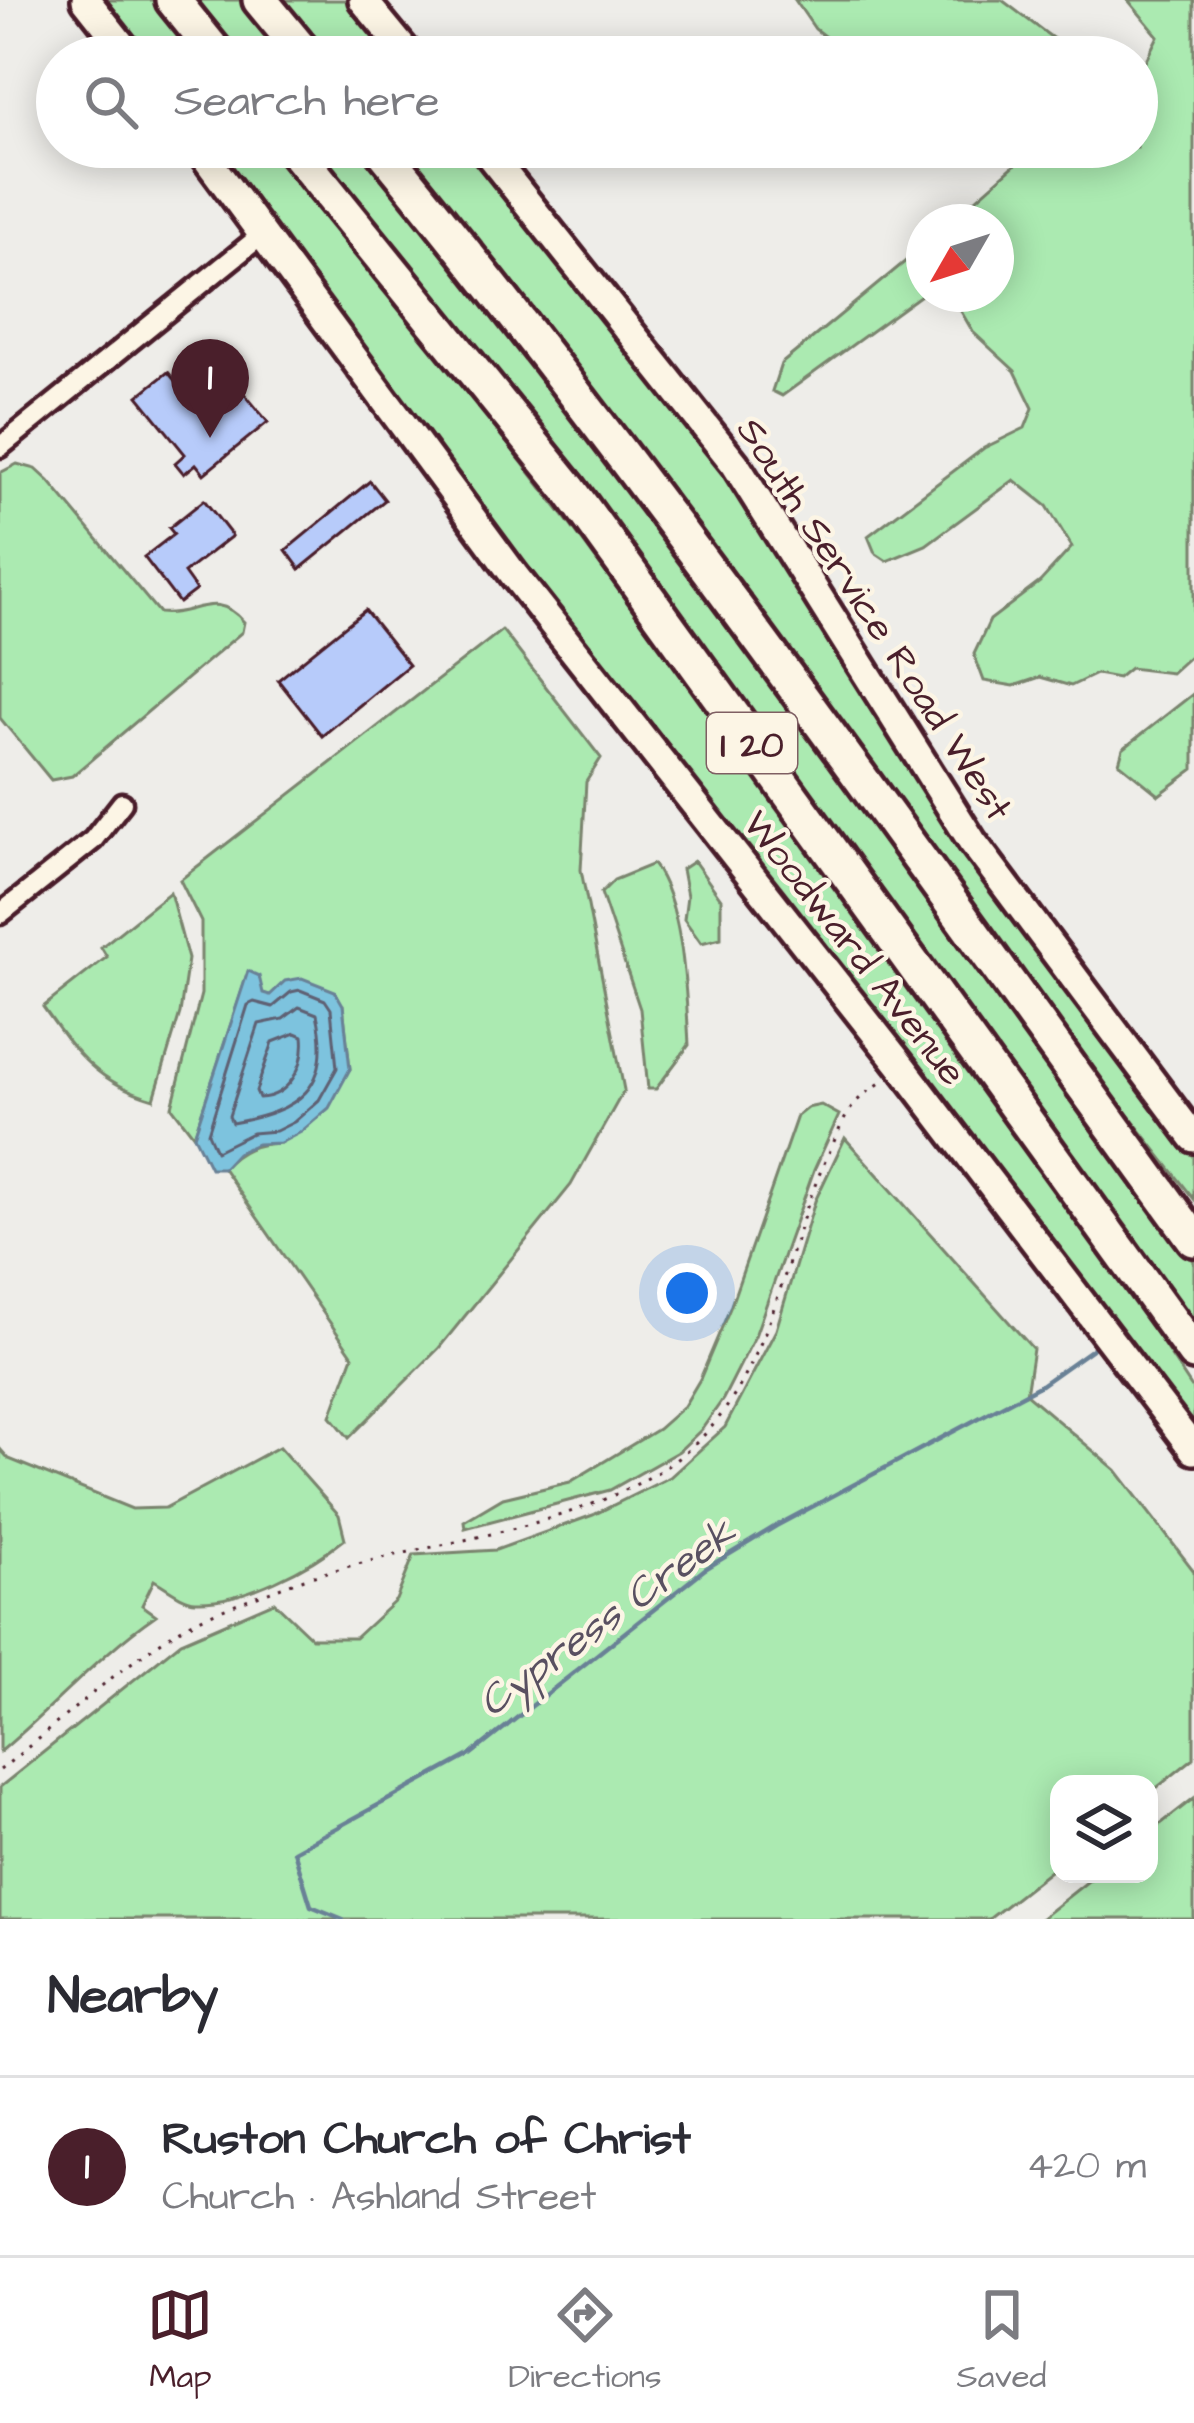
<!DOCTYPE html>
<meta charset="utf-8">
<style>
body{margin:0;font-family:"Architects Daughter",sans-serif;background:#f2f2f3;color:#2b2b33}
.controls{position:absolute;right:36px;bottom:36px;display:grid;overflow:hidden;border-radius:24px;box-shadow:0 6px 30px #0003}
.controls button{width:108px;height:108px;display:grid;place-items:center;padding:0;border:0;border-bottom:3px solid #e1e1e2;background:#fff;color:#2b2b33;font:60px sans-serif}
.compass{position:absolute;left:906px;top:204px;width:108px;height:108px;border-radius:50%;background:#fff;box-shadow:0 6px 30px #0003;rotate:231deg}
.you{position:absolute;left:687px;top:1293px;width:42px;height:42px;margin:-30px;border:9px solid #fff;border-radius:50%;background:#1a73e8;box-shadow:0 0 0 18px #1a73e833}
.badge{display:grid;place-items:center;width:78px;height:78px;border-radius:50%;background:#4a1f2b;color:#fff;font-size:39px;font-weight:700}
.pin{position:absolute;translate:-50% -99px;filter:drop-shadow(0 3px 6px #0008)}
.pin::after{content:'';position:absolute;top:63px;width:42px;height:36px;background:inherit;clip-path:polygon(0 0,100% 0,50% 100%)}
.list{margin:0;padding:0;list-style:none}
h2{display:flex;justify-content:space-between;align-items:center;height:156px;margin:0;padding:0 48px;font-size:51px}
h2 small{font-size:39px;font-weight:400;color:#7c7c81}
.list li{display:grid;grid-template-columns:78px 1fr auto;gap:36px;align-items:center;box-sizing:border-box;height:180px;padding:0 48px;border-top:3px solid #e1e1e2}
.list b{display:block;font-size:45px;white-space:nowrap}
.list p{margin:0;font-size:39px;white-space:nowrap;color:#7c7c81}
.list em{font-size:39px;font-style:normal;color:#7c7c81}
.icon{flex:none;width:66px;height:66px;fill:none;stroke:currentColor;stroke-width:2;stroke-linecap:round;stroke-linejoin:round}
.map{position:relative;flex:none;width:1194px;height:1919px;overflow:hidden}
.search{position:absolute;background:#fff;box-shadow:0 6px 30px #0003;left:36px;right:36px;top:36px;height:132px;display:flex;align-items:center;gap:30px;box-sizing:border-box;padding:0 42px;border-radius:66px;color:#7c7c81;font-size:45px}
.sheet{height:336px;background:#fff}
nav{display:flex;justify-content:space-around;align-items:center;box-sizing:border-box;height:168px;border-top:3px solid #e1e1e2;background:#fff;font-size:33px;color:#7c7c81}
nav a{display:grid;justify-items:center;gap:6px}
nav .on{color:#4a1f2b}
.map>svg:first-child{display:block}
.green{fill:#abeab1;stroke:#7a846e;stroke-width:3}
.water{fill:#7dc3de;stroke:#698196;stroke-width:3}
.lines{fill:none;stroke-linecap:round;stroke-linejoin:round}
.shore{stroke:#5e6173;stroke-width:3}
.stream{stroke:#698196;stroke-width:4.5}
.building{fill:#b7cbfa;stroke:#4a1f2b;stroke-width:3}
.minor-casing{stroke:#4a1f2b;stroke-width:27}
.secondary-casing{stroke:#4a1f2b;stroke-width:36}
.motorway-casing{stroke:#4a1f2b;stroke-width:42}
.path{stroke:#4a1f2b;stroke-width:3;stroke-dasharray:3 9;stroke-linecap:butt}
.minor{stroke:#fcf5e5;stroke-width:18}
.secondary{stroke:#fcf5e5;stroke-width:27}
.motorway{stroke:#fcf5e5;stroke-width:33}
.labels{text-anchor:middle;stroke-width:9;stroke-linejoin:round;paint-order:stroke}
.shield{fill:#fcf5e5;stroke:#7f5f63;stroke-width:3}
.shield-label{font-size:36px;font-weight:bold;fill:#4a1f2b}
.street-label{font-size:39px;fill:#4a1f2b;stroke:#fcf5e5}
.water-label{font-size:42px;font-style:italic;fill:#595061;stroke:#fcf5e5}
</style>
<div class="map">
<svg width="1194" height="1919" viewBox="0 0 1194 1919">
<rect width="100%" height="100%" fill="#eeede9"/>
<filter id="ink" filterUnits="userSpaceOnUse"><feTurbulence type="fractalNoise" baseFrequency=".00833" numOctaves="2"/><feDisplacementMap in="SourceGraphic" scale="24" xChannelSelector="R" yChannelSelector="G"/><feConvolveMatrix kernelMatrix="1 2 1 2 8 2 1 2 1" color-interpolation-filters="sRGB"/></filter>
<g filter="url(#ink)">
<path class="green" d="M100,0H160L206,57H144Z
M193,0H246L290,57H240Z
M277,0H353L399,57H323Z
M795,0H1002L1071,52V57H851L815,29Z
M1128,0H1194V652L1171,673L1130,668L1118,678L1096,674L1071,686L1040,677L1014,686L984,681L974,654L990,620L1040,582L1072,547L1047,506L1014,480L926,545L887,561L875,553L868,536L984,448L1025,428L1033,408L1015,371L973,332L951,294H996V222H950L1035,147H1137V69L1144,64L1158,36Z
M211,147H278L572,527L1071,1204L1194,1391V1435L471,500Z
M312,147H361L637,502L1194,1261V1327Z
M395,147H474L716,453L981,862L1194,1151V1199L1000,951Z
M924,246V293L782,396L772,391L781,364Z
M17,464L36,469L49,481L159,613C194,617 215,588 244,622L242,632L72,776L51,780L0,718V473Z
M502,630L601,758L586,782L581,870L624,1090L571,1185L439,1348L349,1438L331,1416L353,1356L223,1168C240,1149 255,1144 280,1143L350,1069L343,1005L270,996L263,993L248,972L194,1136L172,1107L201,994V922L180,880Z
M1194,693V769L1159,795L1119,763L1123,749Z
M694,861L721,899V938L701,943L684,919L687,896L682,869Z
M653,864C684,905 686,993 689,1045L656,1089H648L640,1009L601,893L614,880Z
M170,892L188,959L180,1013L154,1099C98,1083 76,1054 43,1007L107,957L101,947Z
M821,1105L839,1115L814,1170L755,1336L723,1399L702,1429L679,1451L610,1490L465,1528L464,1521L503,1498L570,1482L658,1429L684,1406L700,1379L730,1308L797,1116L807,1108Z
M845,1138L1033,1349L1026,1394L1116,1470L1194,1571V1758L1149,1794V1784H1059V1864L989,1919H0V1787L181,1642L274,1602L312,1638H355L396,1600L414,1555L496,1550L593,1515L670,1477L725,1427L776,1330L815,1201Z
M279,1447L339,1515L345,1539C311,1567 242,1603 196,1601C183,1601 166,1587 154,1580L142,1605L156,1615C99,1654 53,1708 0,1752V1449L9,1459L132,1509L165,1508Z
M1194,1798V1919H1040L1097,1874H1149V1833Z"/>
<path class="water" d="M248,971L259,976L263,993L270,995L285,981L302,978L335,991L343,1005L350,1069L329,1108L301,1132L280,1143L257,1144L237,1153L223,1168H210L194,1136Z"/>
<g class="lines">
<path class="shore" d="M300,990L325,1000L331,1009L337,1068L319,1100L294,1122L276,1131L252,1133L216,1151L208,1133L248,1005L254,1002L273,1007L291,992Z
M299,1007L317,1014C334,1089 298,1111 232,1123L229,1116L259,1024L283,1019Z
M296,1033L303,1036C306,1064 290,1097 259,1098L256,1091L273,1042Z"/>
<path class="stream" d="M343,1919L311,1906L294,1851L470,1755L705,1569L776,1526L1041,1385L1096,1346"/>
</g>
<path class="building" d="M168,372L207,420L242,391L268,422L204,474L196,464L184,474L175,463L185,454L138,396Z
M370,481L385,500L300,569L286,550Z
M204,500L232,536L184,573L196,590L179,603L144,557L174,534L169,528Z
M365,610L409,665L322,736L278,680Z"/>
<g class="lines">
<defs>
<path id="minor" d="M0,447L263,234
M0,914L93,840L122,803"/>
<path id="secondary" d="M86,0L131,57
M363,0L410,57
M198,147L514,575L902,1067L1194,1450
M483,147L735,464L972,841L1194,1138"/>
<path id="motorway" d="M173,0L219,57
M260,0L307,57
M292,147L570,490L1194,1353
M380,147C667,498 927,872 1194,1239"/>
</defs>
<use href="#minor" class="minor-casing"/>
<use href="#secondary" class="secondary-casing"/>
<use href="#motorway" class="motorway-casing"/>
<path class="path" d="M0,1770C56,1725 111,1674 171,1635C202,1614 245,1601 279,1588C404,1540 577,1538 682,1455C771,1386 782,1253 827,1157C836,1138 843,1117 857,1101C865,1093 876,1086 886,1079"/>
<use href="#minor" class="minor"/>
<use href="#secondary" class="secondary"/>
<use href="#motorway" class="motorway"/>
</g>
</g>
<g class="labels">
<rect class="shield" x="707" y="713" width="90" height="60" rx="9"/>
<g class="shield-label">
<text x="752" y="756">I 20</text>
</g>
<g class="street-label">
<text transform="translate(876 618) rotate(57)" y="14">South Service Road West</text>
<text transform="translate(856 947) rotate(52)" y="14">Woodward Avenue</text>
</g>
<g class="water-label">
<text transform="translate(606 1616) rotate(-36)" y="15">Cypress Creek</text>
</g>
</g>
</svg>
<div class="controls">
<button><svg class="icon" aria-label="layers" viewBox="0 0 24 24"><path d="M12 4l9 5-9 5-9-5zM3 14l9 5 9-5"/></svg></button>
</div>
<svg class="compass" viewBox="-18 -18 36 36"><path d="M0-13l5 13h-10z" fill="#e53935"/><path d="M0 13l5-13h-10z" fill="#7c7c81"/></svg>
<div class="you"></div>
<div class="pin badge" style="left:210px;top:438px">1</div>
<div class="search"><svg class="icon" aria-label="search" viewBox="0 0 24 24"><circle cx="10" cy="10" r="6"/><path d="M15 15l6 6"/></svg>Search here</div>
</div>
<section class="sheet">
<h2>Nearby<small></small></h2>
<ul class="list">
<li><span class="badge">1</span><div><b>Ruston Church of Christ</b><p>Church · Ashland Street</p></div><em>420 m</em></li>
</ul>
</section>
<nav>
<a class="on"><svg class="icon" aria-label="map" viewBox="0 0 24 24"><path d="M3 6l6-2 6 2 6-2v14l-6 2-6-2-6 2zM9 4v14M15 6v14"/></svg>Map</a>
<a><svg class="icon" aria-label="directions" viewBox="0 0 24 24"><path d="M12 3l9 9-9 9-9-9zM9 14v-3h6M13 9l2 2-2 2"/></svg>Directions</a>
<a><svg class="icon" aria-label="saved" viewBox="0 0 24 24"><path d="M7 4h10v16l-5-4-5 4z"/></svg>Saved</a>
</nav>
